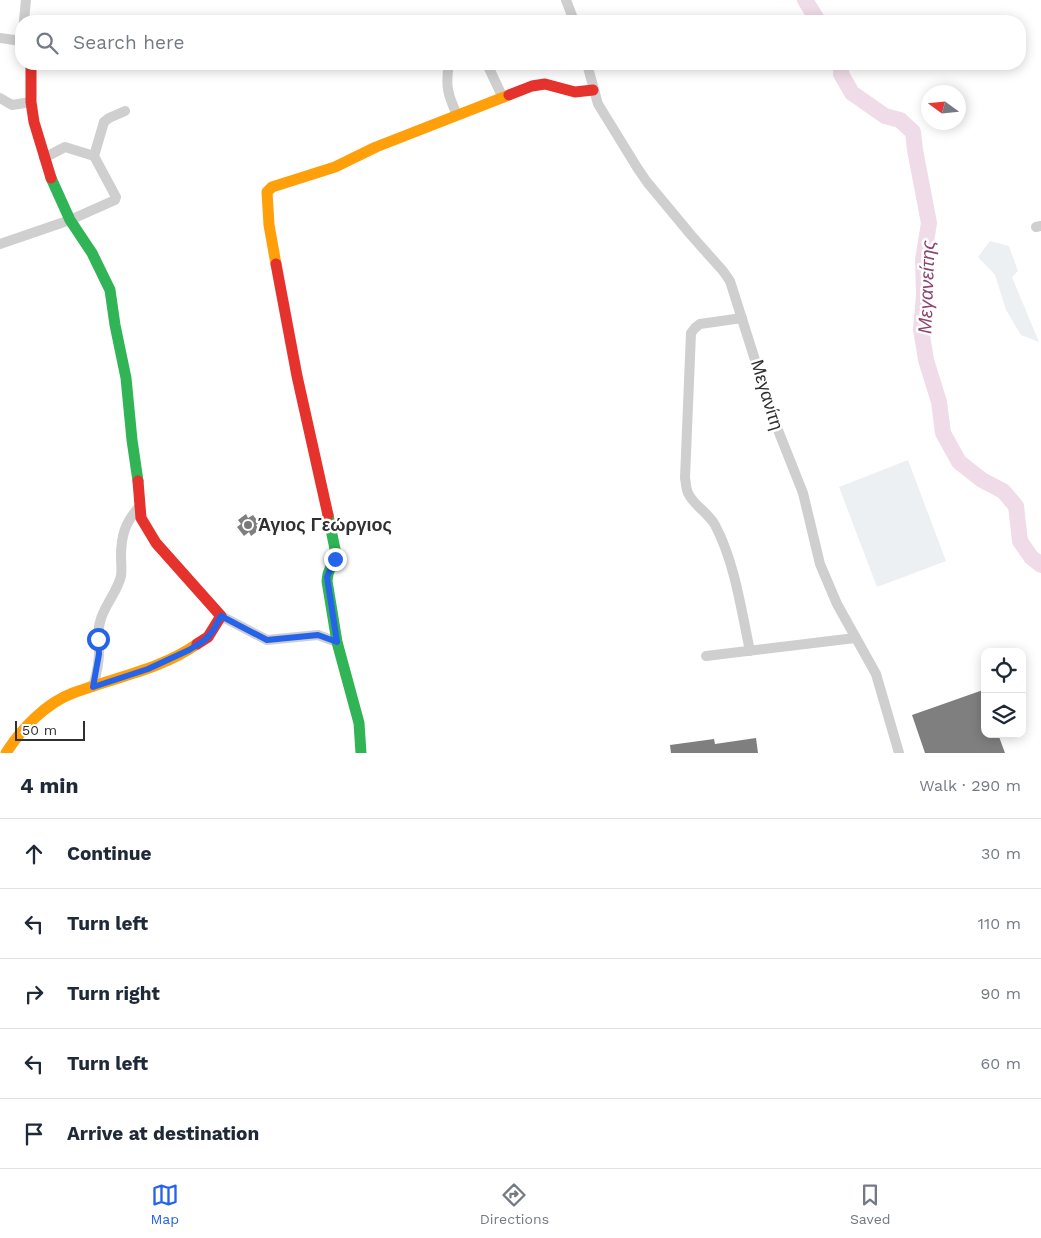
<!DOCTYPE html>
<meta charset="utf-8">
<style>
body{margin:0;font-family:"Work Sans",sans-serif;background:#f6f6f7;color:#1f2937}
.controls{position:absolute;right:15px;bottom:15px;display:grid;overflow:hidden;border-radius:10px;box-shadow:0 2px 12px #0003}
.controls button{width:45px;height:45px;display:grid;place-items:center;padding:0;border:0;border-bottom:1px solid #e0e1e3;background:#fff;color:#1f2937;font:25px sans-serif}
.compass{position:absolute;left:921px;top:85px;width:45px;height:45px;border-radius:50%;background:#fff;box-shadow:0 2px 12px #0003;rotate:285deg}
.scale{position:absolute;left:15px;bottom:12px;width:70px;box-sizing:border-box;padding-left:5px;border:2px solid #303030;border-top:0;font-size:14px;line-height:18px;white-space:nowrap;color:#303030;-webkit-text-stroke:4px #fff;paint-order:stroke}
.stop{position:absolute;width:15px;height:15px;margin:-11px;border:4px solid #2563eb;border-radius:50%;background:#fff}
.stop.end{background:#2563eb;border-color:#fff;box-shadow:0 1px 5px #0008}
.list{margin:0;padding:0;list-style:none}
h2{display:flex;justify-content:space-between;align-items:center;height:65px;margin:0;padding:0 20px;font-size:21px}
h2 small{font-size:16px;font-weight:400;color:#747a83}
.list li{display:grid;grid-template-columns:32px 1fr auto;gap:15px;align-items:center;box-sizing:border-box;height:70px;padding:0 20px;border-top:1px solid #e0e1e3}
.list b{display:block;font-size:19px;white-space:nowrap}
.list em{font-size:16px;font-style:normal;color:#747a83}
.icon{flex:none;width:28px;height:28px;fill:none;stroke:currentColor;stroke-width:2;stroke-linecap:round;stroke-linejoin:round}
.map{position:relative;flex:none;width:1041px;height:753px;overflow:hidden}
.search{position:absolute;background:#fff;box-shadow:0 2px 12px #0003;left:15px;right:15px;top:15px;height:55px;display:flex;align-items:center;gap:12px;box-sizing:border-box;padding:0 18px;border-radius:20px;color:#747a83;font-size:19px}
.sheet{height:415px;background:#fff}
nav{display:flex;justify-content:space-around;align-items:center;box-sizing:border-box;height:70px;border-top:1px solid #e0e1e3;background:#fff;font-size:14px;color:#747a83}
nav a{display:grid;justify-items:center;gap:2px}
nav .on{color:#2563eb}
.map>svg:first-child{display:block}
.green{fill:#ecf0f3}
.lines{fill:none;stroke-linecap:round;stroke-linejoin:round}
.river{stroke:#f0dce8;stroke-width:16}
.building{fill:#7f7f7f}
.street{stroke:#cfcfcf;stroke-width:10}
.fast{stroke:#30b455;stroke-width:11}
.slow{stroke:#ff9f0a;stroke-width:11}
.jam{stroke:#e5322d;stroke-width:11}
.route{stroke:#2563eb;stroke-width:6}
.poi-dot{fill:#787878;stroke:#fff;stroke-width:2}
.labels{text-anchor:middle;stroke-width:5;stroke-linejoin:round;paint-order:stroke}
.street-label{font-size:18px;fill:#303030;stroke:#fff}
.poi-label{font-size:18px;font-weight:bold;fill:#303030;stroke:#fff;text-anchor:start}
.water-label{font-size:19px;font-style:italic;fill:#8d446e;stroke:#fff}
</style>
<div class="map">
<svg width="1041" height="753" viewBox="0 0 1041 753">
<rect width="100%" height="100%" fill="#fff"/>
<path class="green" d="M990,241L1009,246L1018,271L1012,277L1039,342L1021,335L1006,310L995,275L978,257Z
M908,460L946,561L877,587L839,487Z"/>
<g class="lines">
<path class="river" d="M805,0L818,21
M841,64V74L852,93L885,116L900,120L913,132L915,150L929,223L923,260L924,295L921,329L926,360L939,402L943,433L959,462L982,480L1003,491L1016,506L1020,541L1031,557L1041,565"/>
</g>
<path class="building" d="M246,514L248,518L253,515L259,523L256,525L259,530L251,536L249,532L244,536L237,527L241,524L238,520Z
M983,690L985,696V734H998L1005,753H925L912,715Z
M756,738L758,753H671L670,745L714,739L715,744Z"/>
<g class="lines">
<path class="street" d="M566,0L574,21
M24,21L26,0
M0,38L21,41
M449,64C445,86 448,95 457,115
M487,64L503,98
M587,64L598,104L638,169L647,182L691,235L723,271L730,281L774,420L803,493L820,564L837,604L876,674L899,753
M0,98L12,105L31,102
M94,156L104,122L109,118L125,111
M1036,227L1041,226
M0,244L70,220L115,200L116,197L94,156L65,147L44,158
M742,318L700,324L695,328L691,333L685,478C686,483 686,489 688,493C694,506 708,512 715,525C735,563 741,609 750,651
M221,616L267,640L318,635L337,642
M706,656L855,638
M93,687C96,676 99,664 99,653C99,642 97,632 100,622C104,605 117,593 121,576C122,570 121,563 121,557C121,535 125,523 139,507"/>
<path class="fast" d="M51,178L70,220L92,253L110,290L115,325L126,378L132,440L138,481
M328,515L336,554L328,574L327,581L337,642L359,723L361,753"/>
<path class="slow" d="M276,264L269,225L267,192L272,187L335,167L376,147L509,95
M6,753C21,729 46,703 73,693C115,677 160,670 197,644"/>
<path class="jam" d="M31,64V102L34,122L51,178
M509,95L532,86L545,84L575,92L593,90
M276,264L297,376L328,515
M138,481L141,518L156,543L221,616L208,637L197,644"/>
</g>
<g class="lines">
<path class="route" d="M98,639L99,654L93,687L148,669L189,650L205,640L213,631L221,616L267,640L318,635L337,642L327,577L335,559"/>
</g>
<circle class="poi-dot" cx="248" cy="525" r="5"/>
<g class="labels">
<g class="street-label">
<text transform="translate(767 395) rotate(73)" y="6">Μεγανίτη</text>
</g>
<g class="poi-label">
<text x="258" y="531">Άγιος Γεώργιος</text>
</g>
<g class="water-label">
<text transform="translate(926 287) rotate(-88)" y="7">Μεγανείτης</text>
</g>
</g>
</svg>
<div class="controls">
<button><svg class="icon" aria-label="locate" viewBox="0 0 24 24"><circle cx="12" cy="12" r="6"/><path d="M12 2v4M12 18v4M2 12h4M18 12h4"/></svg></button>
<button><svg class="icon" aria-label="layers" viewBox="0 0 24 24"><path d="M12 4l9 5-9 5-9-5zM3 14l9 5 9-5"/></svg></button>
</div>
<svg class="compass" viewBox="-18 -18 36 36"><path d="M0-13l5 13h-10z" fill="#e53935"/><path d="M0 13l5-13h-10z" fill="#747a83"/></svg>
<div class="scale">50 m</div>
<div class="stop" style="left:98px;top:639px"></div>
<div class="stop end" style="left:335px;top:559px"></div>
<div class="search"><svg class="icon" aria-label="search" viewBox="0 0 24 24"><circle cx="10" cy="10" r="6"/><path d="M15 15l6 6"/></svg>Search here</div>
</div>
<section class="sheet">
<h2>4 min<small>Walk · 290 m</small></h2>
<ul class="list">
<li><svg class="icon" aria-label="ahead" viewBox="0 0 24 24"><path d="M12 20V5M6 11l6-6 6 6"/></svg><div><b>Continue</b></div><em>30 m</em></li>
<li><svg class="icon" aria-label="left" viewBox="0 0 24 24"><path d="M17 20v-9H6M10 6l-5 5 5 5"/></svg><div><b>Turn left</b></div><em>110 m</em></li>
<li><svg class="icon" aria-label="right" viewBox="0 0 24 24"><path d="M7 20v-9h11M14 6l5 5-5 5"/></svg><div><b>Turn right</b></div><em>90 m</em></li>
<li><svg class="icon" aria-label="left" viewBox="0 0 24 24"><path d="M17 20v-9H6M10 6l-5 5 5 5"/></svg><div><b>Turn left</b></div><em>60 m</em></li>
<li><svg class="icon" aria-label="arrive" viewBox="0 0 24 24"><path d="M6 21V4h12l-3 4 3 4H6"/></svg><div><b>Arrive at destination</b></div></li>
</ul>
</section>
<nav>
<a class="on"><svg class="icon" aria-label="map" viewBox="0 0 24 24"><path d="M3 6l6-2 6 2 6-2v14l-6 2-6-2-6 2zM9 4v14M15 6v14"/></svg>Map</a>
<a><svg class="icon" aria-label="directions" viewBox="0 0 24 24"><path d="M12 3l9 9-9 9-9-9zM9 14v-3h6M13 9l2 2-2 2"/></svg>Directions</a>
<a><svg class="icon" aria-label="saved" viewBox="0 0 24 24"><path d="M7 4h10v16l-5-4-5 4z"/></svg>Saved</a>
</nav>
